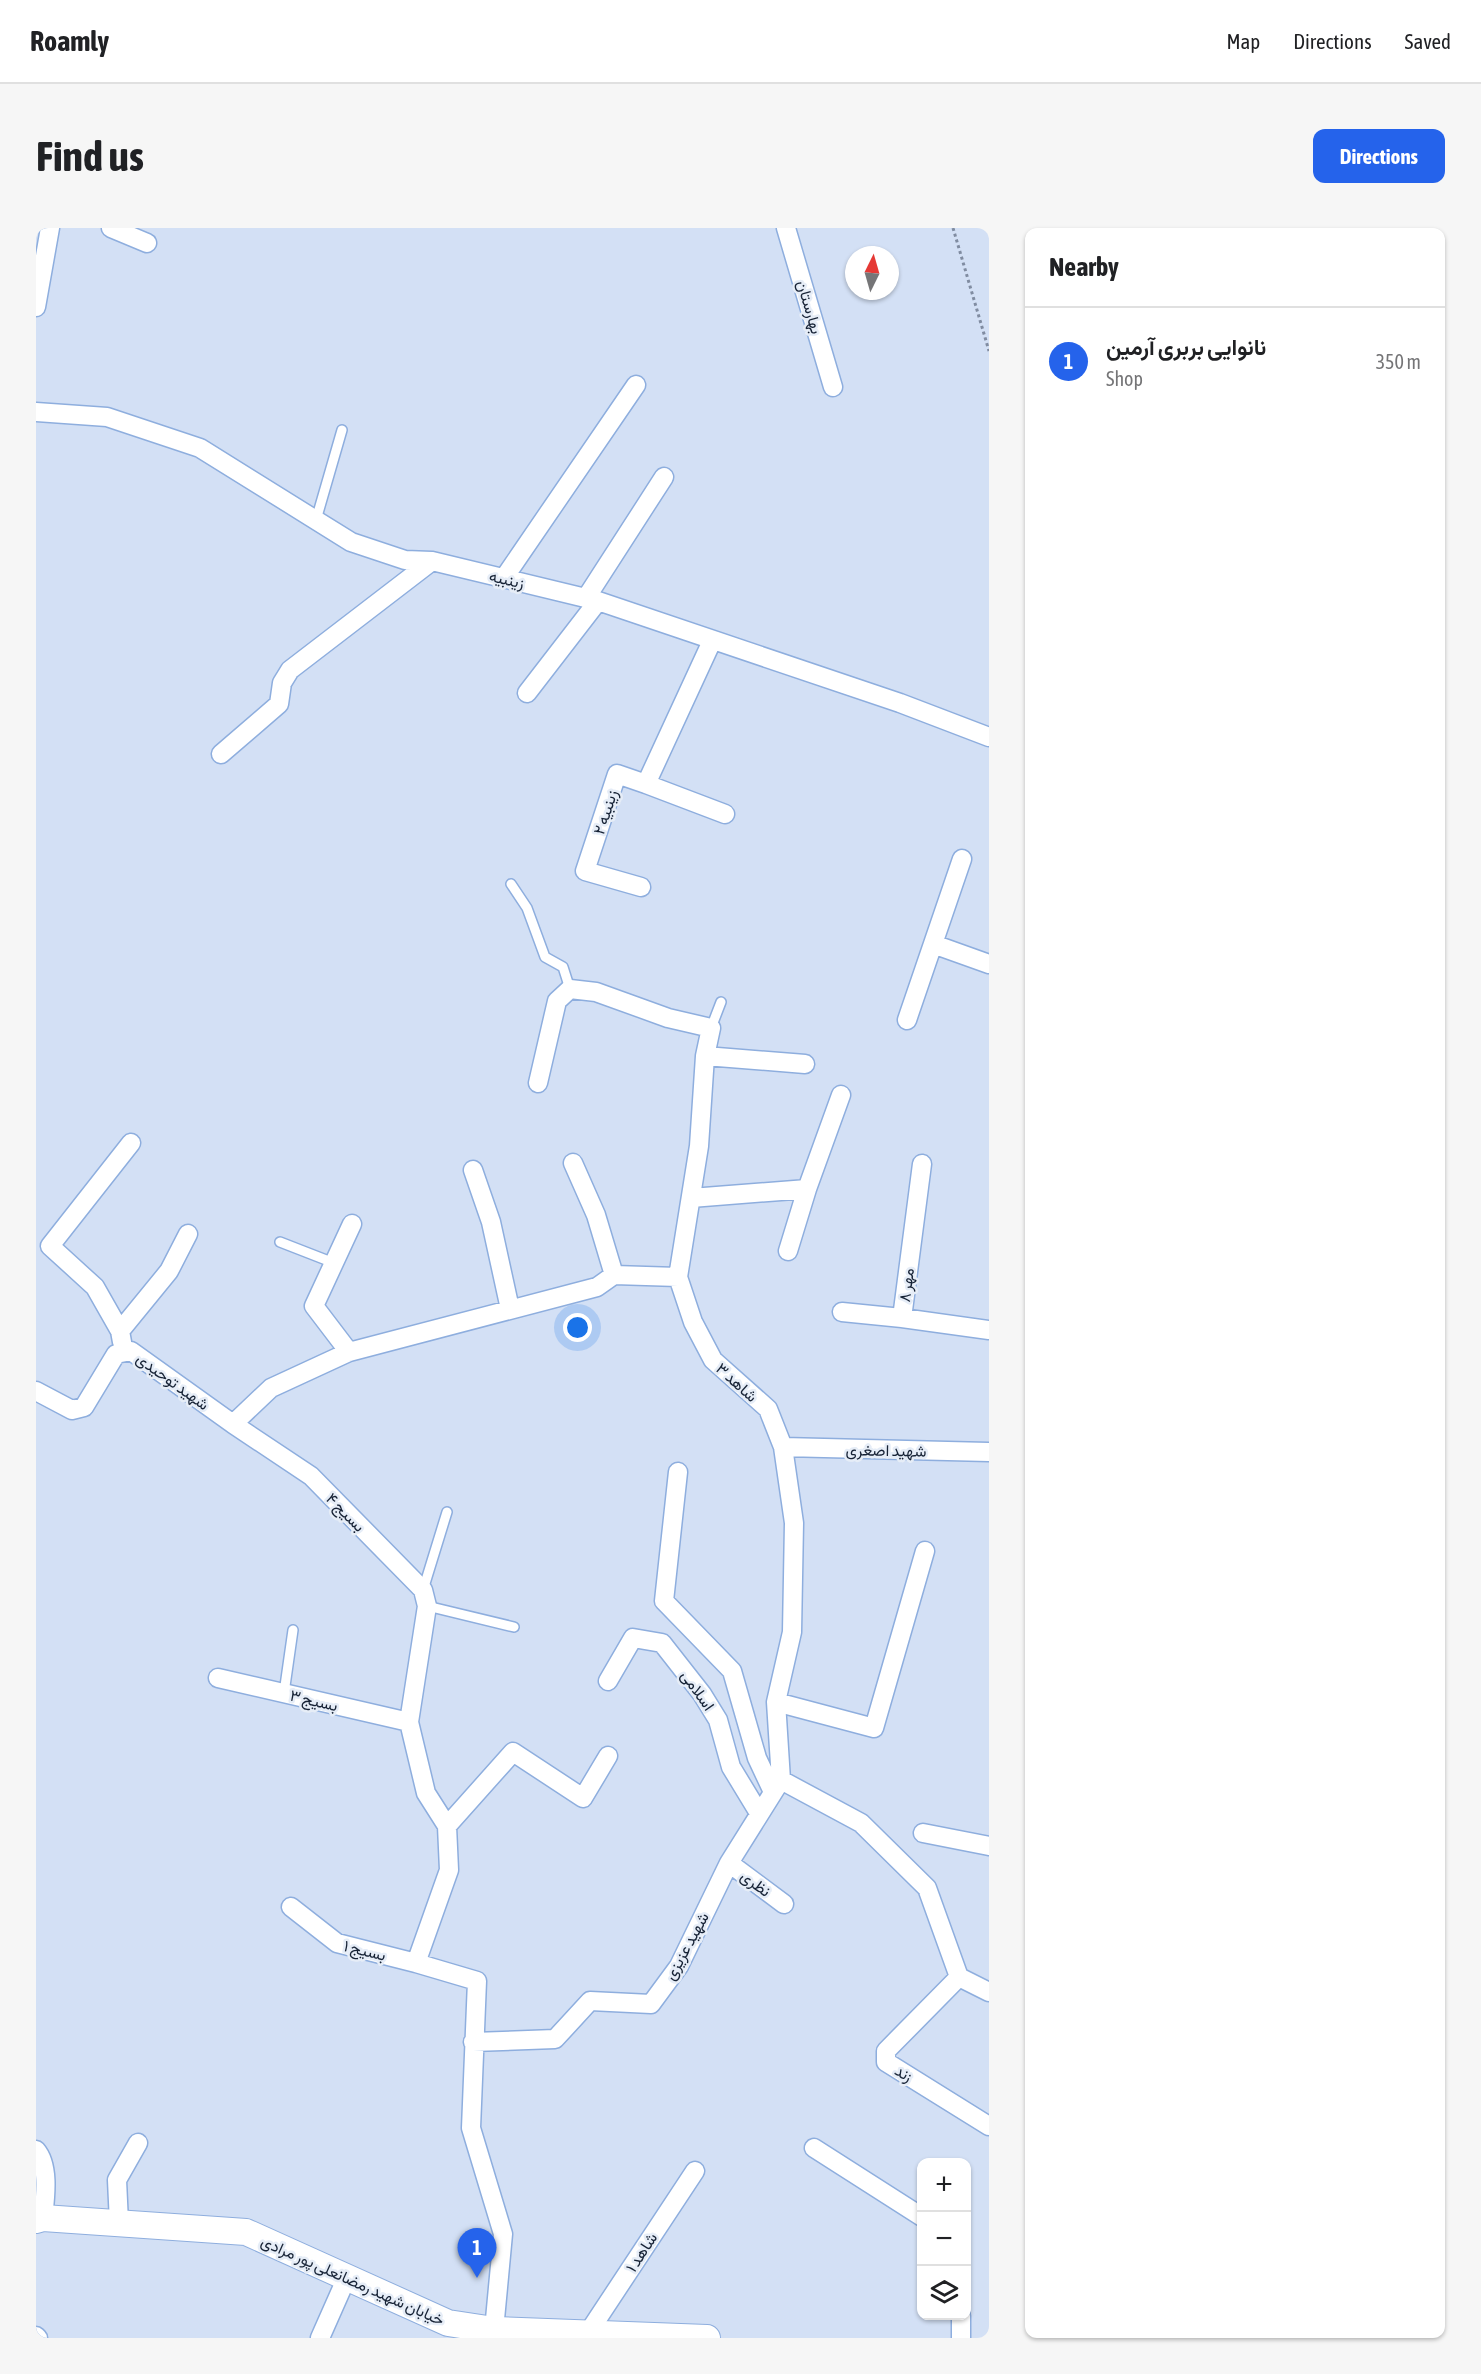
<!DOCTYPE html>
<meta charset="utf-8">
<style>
body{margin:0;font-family:"Asap Condensed",Vazirmatn,sans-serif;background:#f6f6f6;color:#202124}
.controls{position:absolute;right:18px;bottom:18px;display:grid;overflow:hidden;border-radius:12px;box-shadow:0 2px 4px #0004}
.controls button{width:54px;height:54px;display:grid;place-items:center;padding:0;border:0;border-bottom:2px solid #e0e0e0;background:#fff;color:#202124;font:30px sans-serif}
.compass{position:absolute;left:809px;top:18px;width:54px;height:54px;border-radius:50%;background:#fff;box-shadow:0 2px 4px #0004;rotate:5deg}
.you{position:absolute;left:542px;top:1100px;width:21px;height:21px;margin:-15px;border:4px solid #fff;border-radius:50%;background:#1a73e8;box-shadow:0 0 0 9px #1a73e833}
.badge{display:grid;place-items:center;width:39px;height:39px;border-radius:50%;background:#2563eb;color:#fff;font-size:20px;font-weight:700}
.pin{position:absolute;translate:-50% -50px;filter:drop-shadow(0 2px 3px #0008)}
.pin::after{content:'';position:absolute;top:32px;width:21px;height:18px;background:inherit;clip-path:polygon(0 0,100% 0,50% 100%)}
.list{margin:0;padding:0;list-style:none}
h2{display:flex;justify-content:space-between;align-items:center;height:78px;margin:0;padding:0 24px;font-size:26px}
h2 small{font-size:20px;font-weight:400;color:#757577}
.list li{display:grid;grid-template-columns:39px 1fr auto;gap:18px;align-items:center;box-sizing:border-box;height:108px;padding:0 24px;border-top:2px solid #e0e0e0}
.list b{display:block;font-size:22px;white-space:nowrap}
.list p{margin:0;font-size:20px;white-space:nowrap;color:#757577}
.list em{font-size:20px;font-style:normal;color:#757577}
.icon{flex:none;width:33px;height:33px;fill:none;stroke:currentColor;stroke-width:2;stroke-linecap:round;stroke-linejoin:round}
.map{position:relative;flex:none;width:953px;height:2110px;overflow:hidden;border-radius:12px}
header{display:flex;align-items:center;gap:36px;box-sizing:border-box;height:84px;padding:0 30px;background:#fff;border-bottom:2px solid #e0e0e0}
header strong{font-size:28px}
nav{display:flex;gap:33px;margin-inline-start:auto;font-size:21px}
.intro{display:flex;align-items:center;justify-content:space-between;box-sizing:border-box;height:144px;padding:0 36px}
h1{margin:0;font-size:42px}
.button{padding:15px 27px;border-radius:12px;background:#2563eb;color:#fff;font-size:21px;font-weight:700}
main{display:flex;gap:36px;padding:0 36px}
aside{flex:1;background:#fff;border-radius:12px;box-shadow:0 2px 4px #0004}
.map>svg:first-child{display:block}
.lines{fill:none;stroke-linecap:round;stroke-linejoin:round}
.lane-casing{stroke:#8eaede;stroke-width:12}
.street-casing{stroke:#8eaede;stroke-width:21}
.secondary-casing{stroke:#8eaede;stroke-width:28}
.path{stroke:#808ca1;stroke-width:3;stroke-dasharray:3 3;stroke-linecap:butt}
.lane{stroke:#fff;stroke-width:9}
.street{stroke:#fff;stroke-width:18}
.secondary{stroke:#fff;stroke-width:26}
.labels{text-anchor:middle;stroke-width:5;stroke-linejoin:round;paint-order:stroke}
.street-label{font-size:16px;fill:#162235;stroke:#e6edf7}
</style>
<header>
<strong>Roamly</strong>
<nav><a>Map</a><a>Directions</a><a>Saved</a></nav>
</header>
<div class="intro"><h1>Find us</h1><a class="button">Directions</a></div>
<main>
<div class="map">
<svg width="953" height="2110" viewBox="0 0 953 2110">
<rect width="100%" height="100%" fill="#d3e0f5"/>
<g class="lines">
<defs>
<path id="lane" d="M280,292L306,202
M475,656L491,680L509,729L527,739L534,761
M675,800L685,774
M244,1014L298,1035
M387,1362L411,1284
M391,1378L478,1399
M248,1465L257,1402"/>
<path id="street" d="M75,0L111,15
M750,0L797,159
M0,79L14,0
M0,184L71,189L164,220L315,314L369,332L396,333L562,373L864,475L953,509
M468,350L600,157
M550,370L628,249
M491,465L562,373
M185,526L243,476L246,455L254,442L396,333
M610,556L689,586
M605,659L549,643L581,546L610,556L676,413
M897,716L953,736
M871,792L926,631
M669,828L769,836
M502,855L521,773L534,761L560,764L632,790L675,800L669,828L663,918L642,1049L657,1094L677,1132L732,1181L747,1219L758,1295L756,1404L740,1474L745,1552
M537,935L560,987L578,1047
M886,936L866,1090L953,1102
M437,942L455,994L474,1081
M655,970L771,961L805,867
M752,1023L771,961
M806,1084L866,1090
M84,1103L59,1059L14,1018L95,915
M86,1114L84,1103L133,1043L152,1006
M313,1124L278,1078L316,996
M0,1163L36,1182L48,1179L80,1126L95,1123L197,1196
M747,1219L953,1224
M642,1244L628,1373L696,1443L721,1530L737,1564
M182,1450L373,1494
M572,1453L597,1410L626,1415L666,1466L682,1492L695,1539L723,1585
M740,1474L838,1500L889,1323
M745,1552L825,1595L891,1660L923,1749L953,1764
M411,1598L477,1524L547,1570L572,1528
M887,1605L953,1618
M693,1635L748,1676
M255,1679L301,1715L380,1735
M923,1749L850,1823V1834L953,1898
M437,1814L519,1811L554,1773L615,1776L643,1738L693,1635L745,1552
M778,1920L886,1989
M0,1922C14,1938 9,1971 7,1990
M83,1995L81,1952L102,1915
M458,2102L467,2006L435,1900L441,1753L380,1735L413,1642L411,1598L390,1565L373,1494L391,1378L387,1362L275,1248L197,1196L235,1160L313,1124L561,1059L578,1047L642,1049
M552,2105L659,1943
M0,2108L2,2110
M284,2110L311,2049
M925,2110V2088"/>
<path id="secondary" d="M0,1992L7,1990L210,2004L412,2095L458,2102L671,2110"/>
</defs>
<use href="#lane" class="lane-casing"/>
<use href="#street" class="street-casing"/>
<use href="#secondary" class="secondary-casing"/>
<path class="path" d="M917,0L953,123"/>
<use href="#lane" class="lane"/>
<use href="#street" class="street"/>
<use href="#secondary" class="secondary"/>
</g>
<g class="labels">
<g class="street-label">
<text transform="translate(774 79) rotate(74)" y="6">بهارستان</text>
<text transform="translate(471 351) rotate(13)" y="6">زینبیه</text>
<text transform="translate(569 584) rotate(-72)" y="6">زینبیه ۲</text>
<text transform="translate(870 1057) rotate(-83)" y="6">مهر ۸</text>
<text transform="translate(137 1153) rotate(36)" y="6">شهید توحیدی</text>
<text transform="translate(701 1154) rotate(42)" y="6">شاهد ۳</text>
<text transform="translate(850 1222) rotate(1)" y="6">شهید اصغری</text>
<text transform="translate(310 1284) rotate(45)" y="6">بسیج ۴</text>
<text transform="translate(662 1462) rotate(55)" y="6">اسلامی</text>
<text transform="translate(278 1472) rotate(13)" y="6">بسیج ۳</text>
<text transform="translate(720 1655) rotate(36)" y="6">نظری</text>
<text transform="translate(650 1718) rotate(-61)" y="6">شهید عزیزی</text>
<text transform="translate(329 1722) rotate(14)" y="6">بسیج ۱</text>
<text transform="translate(868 1845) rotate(32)" y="6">زند</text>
<text transform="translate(605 2024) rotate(-57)" y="6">شاهد ۱</text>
<text transform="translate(317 2052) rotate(24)" y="6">خیابان شهید رمضانعلی پور مرادی</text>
</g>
</g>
</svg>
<div class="controls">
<button>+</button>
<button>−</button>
<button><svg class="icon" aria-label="layers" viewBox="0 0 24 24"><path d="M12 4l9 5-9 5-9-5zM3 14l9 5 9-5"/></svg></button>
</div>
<svg class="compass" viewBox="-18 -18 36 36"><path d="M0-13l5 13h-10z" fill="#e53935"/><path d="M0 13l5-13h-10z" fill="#757577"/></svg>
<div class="you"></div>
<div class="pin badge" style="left:441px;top:2050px">1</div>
</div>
<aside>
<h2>Nearby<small></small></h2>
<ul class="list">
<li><span class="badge">1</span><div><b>نانوایی بربری آرمین</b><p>Shop</p></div><em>350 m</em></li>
</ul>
</aside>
</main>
